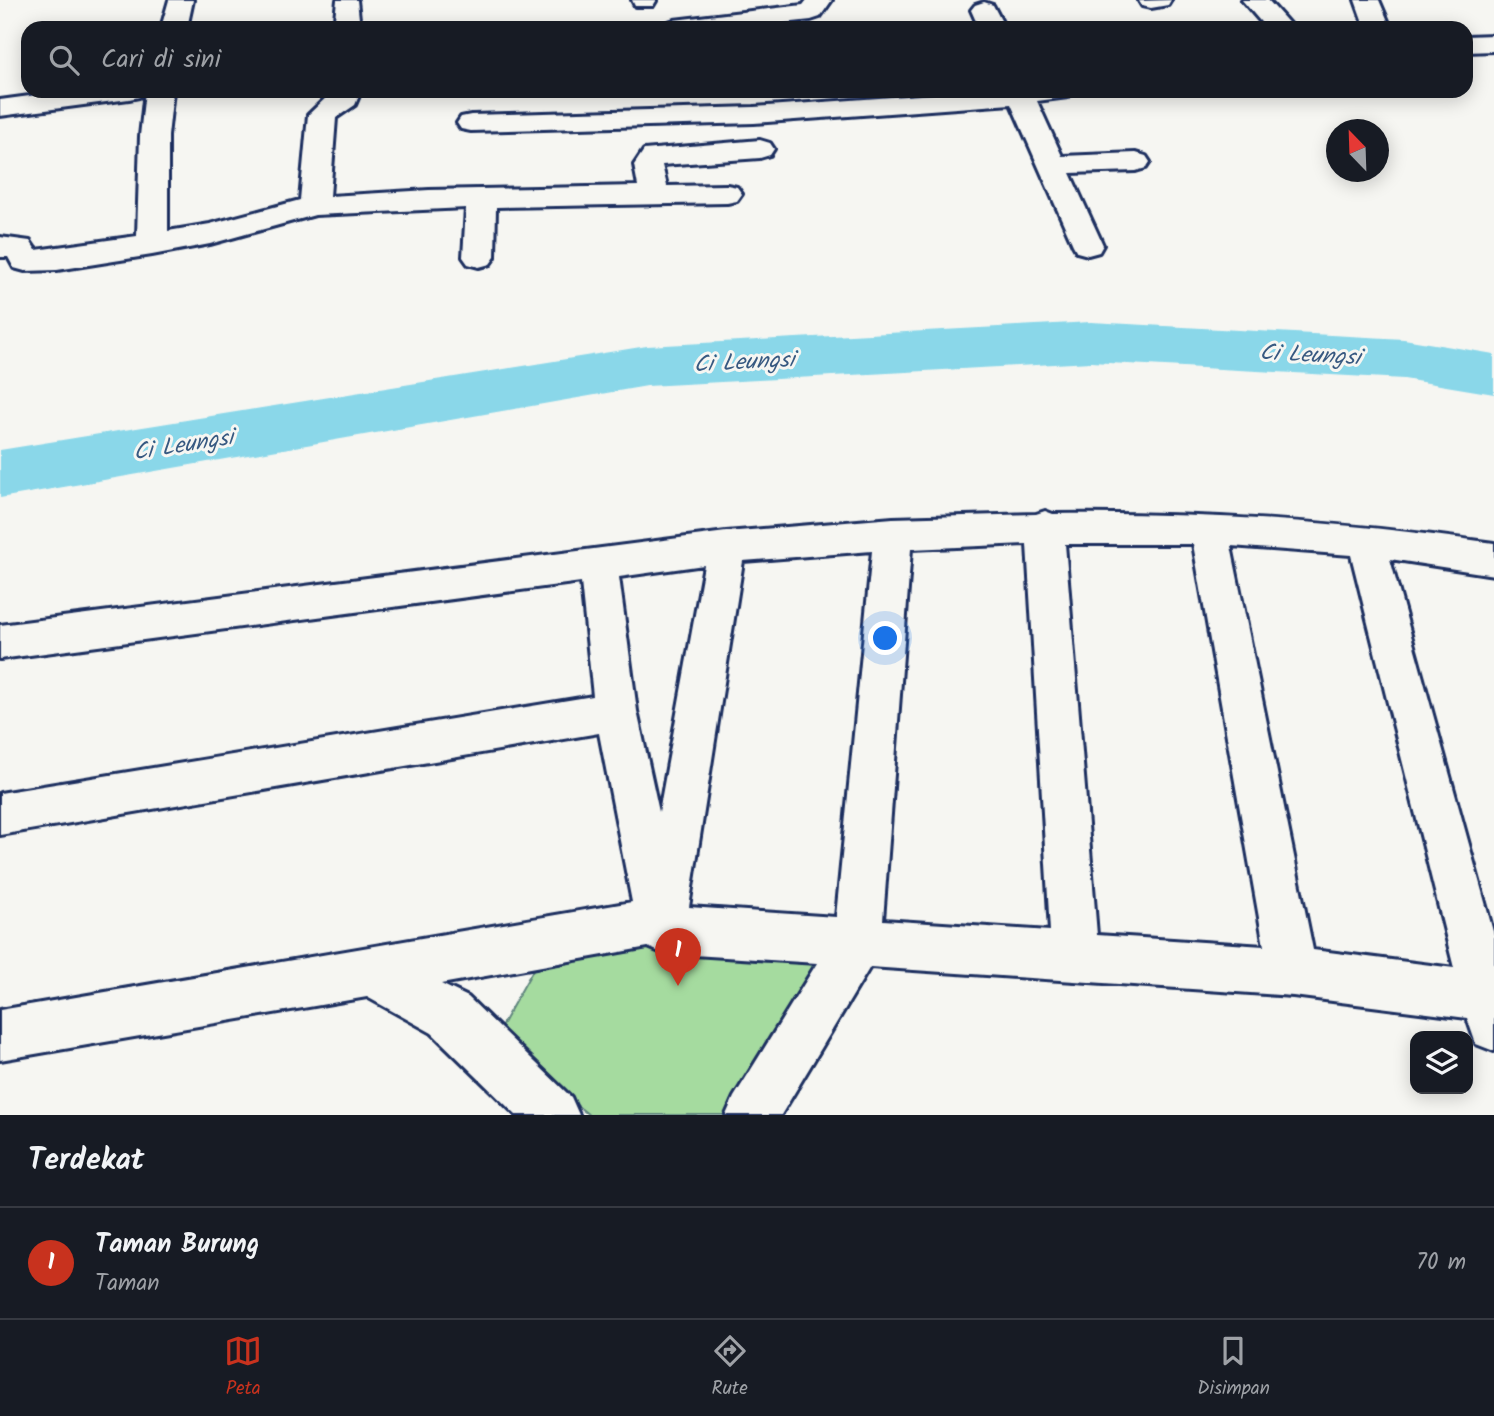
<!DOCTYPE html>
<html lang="id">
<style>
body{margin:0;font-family:Kalam,sans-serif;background:#20242c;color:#f1f3f6}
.controls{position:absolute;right:21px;bottom:21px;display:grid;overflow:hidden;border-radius:14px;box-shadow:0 4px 18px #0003}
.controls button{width:63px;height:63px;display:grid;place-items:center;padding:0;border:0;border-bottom:2px solid #363941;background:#171b24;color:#f1f3f6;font:35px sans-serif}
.compass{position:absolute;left:1326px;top:119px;width:63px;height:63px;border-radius:50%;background:#171b24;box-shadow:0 4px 18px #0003;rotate:337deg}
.you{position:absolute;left:886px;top:639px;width:24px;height:24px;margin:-18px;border:5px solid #fff;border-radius:50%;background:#1a73e8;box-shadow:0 0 0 10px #1a73e833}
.badge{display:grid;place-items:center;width:46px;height:46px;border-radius:50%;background:#c8321e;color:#fff;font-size:23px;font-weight:700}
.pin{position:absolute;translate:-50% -58px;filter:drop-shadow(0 2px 4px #0008)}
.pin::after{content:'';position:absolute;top:37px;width:24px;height:21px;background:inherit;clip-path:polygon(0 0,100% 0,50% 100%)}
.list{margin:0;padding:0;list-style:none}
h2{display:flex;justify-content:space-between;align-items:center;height:91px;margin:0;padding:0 28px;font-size:30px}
h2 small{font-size:23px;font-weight:400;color:#9ea1a6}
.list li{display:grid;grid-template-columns:46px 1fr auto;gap:21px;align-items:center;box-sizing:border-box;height:112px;padding:0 28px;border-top:2px solid #363941}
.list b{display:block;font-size:26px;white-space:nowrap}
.list p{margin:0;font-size:23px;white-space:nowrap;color:#9ea1a6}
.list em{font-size:23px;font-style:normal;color:#9ea1a6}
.icon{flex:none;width:38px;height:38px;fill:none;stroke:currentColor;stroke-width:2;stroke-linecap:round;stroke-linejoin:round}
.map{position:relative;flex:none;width:1494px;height:1115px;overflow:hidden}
.search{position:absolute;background:#171b24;box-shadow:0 4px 18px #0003;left:21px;right:21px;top:21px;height:77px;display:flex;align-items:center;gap:18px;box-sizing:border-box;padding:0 24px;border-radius:21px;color:#9ea1a6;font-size:26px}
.sheet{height:203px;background:#171b24}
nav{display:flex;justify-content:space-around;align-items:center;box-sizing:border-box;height:98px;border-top:2px solid #363941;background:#171b24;font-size:19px;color:#9ea1a6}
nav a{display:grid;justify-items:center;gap:4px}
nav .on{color:#c8321e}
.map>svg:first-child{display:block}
.green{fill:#a5db9f;stroke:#60857e;stroke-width:2}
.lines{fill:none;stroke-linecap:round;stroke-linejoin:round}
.river{fill:#8ad7e9;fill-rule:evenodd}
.minor-casing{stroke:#1b2f5e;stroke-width:6}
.minor{fill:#f6f6f2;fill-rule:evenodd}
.labels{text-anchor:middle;stroke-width:6;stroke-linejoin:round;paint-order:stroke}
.water-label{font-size:23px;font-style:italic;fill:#375981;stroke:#f6f6f2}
</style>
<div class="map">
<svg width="1494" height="1115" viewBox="0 0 1494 1115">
<rect width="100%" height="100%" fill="#f6f6f2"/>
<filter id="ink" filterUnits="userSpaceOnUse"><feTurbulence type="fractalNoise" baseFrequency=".0143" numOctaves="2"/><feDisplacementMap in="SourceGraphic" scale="14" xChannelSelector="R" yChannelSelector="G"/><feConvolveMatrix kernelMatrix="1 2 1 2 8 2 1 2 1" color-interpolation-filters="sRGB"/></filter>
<g filter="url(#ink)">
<path class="green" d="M561,920L871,934L739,1115H589L494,1039Z"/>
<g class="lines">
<path class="river" d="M1091,322L1404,339L1494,354V394L1404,379L1091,362L647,386L0,498V450L647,346Z"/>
<defs>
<path id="minor" d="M169,0H193L187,28H161Z
M337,0H357L360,28H334Z
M632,0H656V1L653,6H635Z
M807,0H832L820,17L811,20L739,28H661L665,23L674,20L803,5Z
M1171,0L1168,5L1151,8L1142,6L1139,1Z
M1242,0H1268L1293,28H1266Z
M1355,0H1379L1391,28H1365Z
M984,2L993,5L1005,28H979L971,10L975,5Z
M1494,35V51L1466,52V36Z
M67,91H143L139,97L129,99L0,116V100Z
M145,91H173L168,136V231L210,224L300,200L308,115L333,91H361L355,105L336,118L330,196L429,190L638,186L634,165L644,150L760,140L770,143L774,149L770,155L760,158L662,165L667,186L727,185L737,187L742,194L737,201L727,203L496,207L495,257L490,264L479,267L468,264L463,257L466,208L315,215L210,244L152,255L57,270L25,271L14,268L8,257H0V237L30,241L36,250L137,236L140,136Z
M976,91H1072L1068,97L1037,101L1062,156L1136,153L1146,156L1150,162L1146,168L1136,171L1070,173L1103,245L1099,252L1088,255L1077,252L1073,245L1011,104L754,123L471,131L461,129L457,123L461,117L471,115L754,107Z
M1045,511L1053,514C1203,512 1346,522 1494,543V575L1390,559L1494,935V1051L1476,1044L1467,1018L1293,996L870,967L781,1115H726L734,1097L817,963L662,953L648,947L441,984L468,997L571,1097L579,1115H516L432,1033L367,997L0,1060V1010L632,902L599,733L0,835V793L593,696L581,582L0,659V625L726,532L893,518L1036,514ZM1027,544L1050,931L883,920L911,549ZM1065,544H1193L1264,946L1097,935ZM1231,546L1351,555L1454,968L1313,950ZM872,551L836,917L689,907L743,561ZM704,565L659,812L637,711L619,577Z"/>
</defs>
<use href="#minor" class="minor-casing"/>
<use href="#minor" class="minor"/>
</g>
</g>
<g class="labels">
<g class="water-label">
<text transform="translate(1310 354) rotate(3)" y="8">Ci Leungsi</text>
<text transform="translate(744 361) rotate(-3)" y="8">Ci Leungsi</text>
<text transform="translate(183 444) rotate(-9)" y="8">Ci Leungsi</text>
</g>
</g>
</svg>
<div class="controls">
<button><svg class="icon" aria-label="layers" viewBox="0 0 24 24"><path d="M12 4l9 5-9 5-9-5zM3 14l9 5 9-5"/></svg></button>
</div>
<svg class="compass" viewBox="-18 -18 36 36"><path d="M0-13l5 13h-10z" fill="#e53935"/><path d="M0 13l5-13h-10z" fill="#9ea1a6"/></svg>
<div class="you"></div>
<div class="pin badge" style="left:678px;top:986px">1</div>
<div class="search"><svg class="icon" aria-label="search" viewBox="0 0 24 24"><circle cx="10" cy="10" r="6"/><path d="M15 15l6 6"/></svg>Cari di sini</div>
</div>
<section class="sheet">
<h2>Terdekat<small></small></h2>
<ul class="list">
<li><span class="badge">1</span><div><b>Taman Burung</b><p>Taman</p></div><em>70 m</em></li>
</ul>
</section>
<nav>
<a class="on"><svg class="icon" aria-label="map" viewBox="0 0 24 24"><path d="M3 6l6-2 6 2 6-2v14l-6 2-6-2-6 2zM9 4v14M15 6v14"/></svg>Peta</a>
<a><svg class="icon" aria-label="directions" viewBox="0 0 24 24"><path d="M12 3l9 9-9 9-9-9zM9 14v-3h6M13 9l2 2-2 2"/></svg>Rute</a>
<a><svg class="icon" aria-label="saved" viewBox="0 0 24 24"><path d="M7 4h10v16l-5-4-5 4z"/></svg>Disimpan</a>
</nav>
